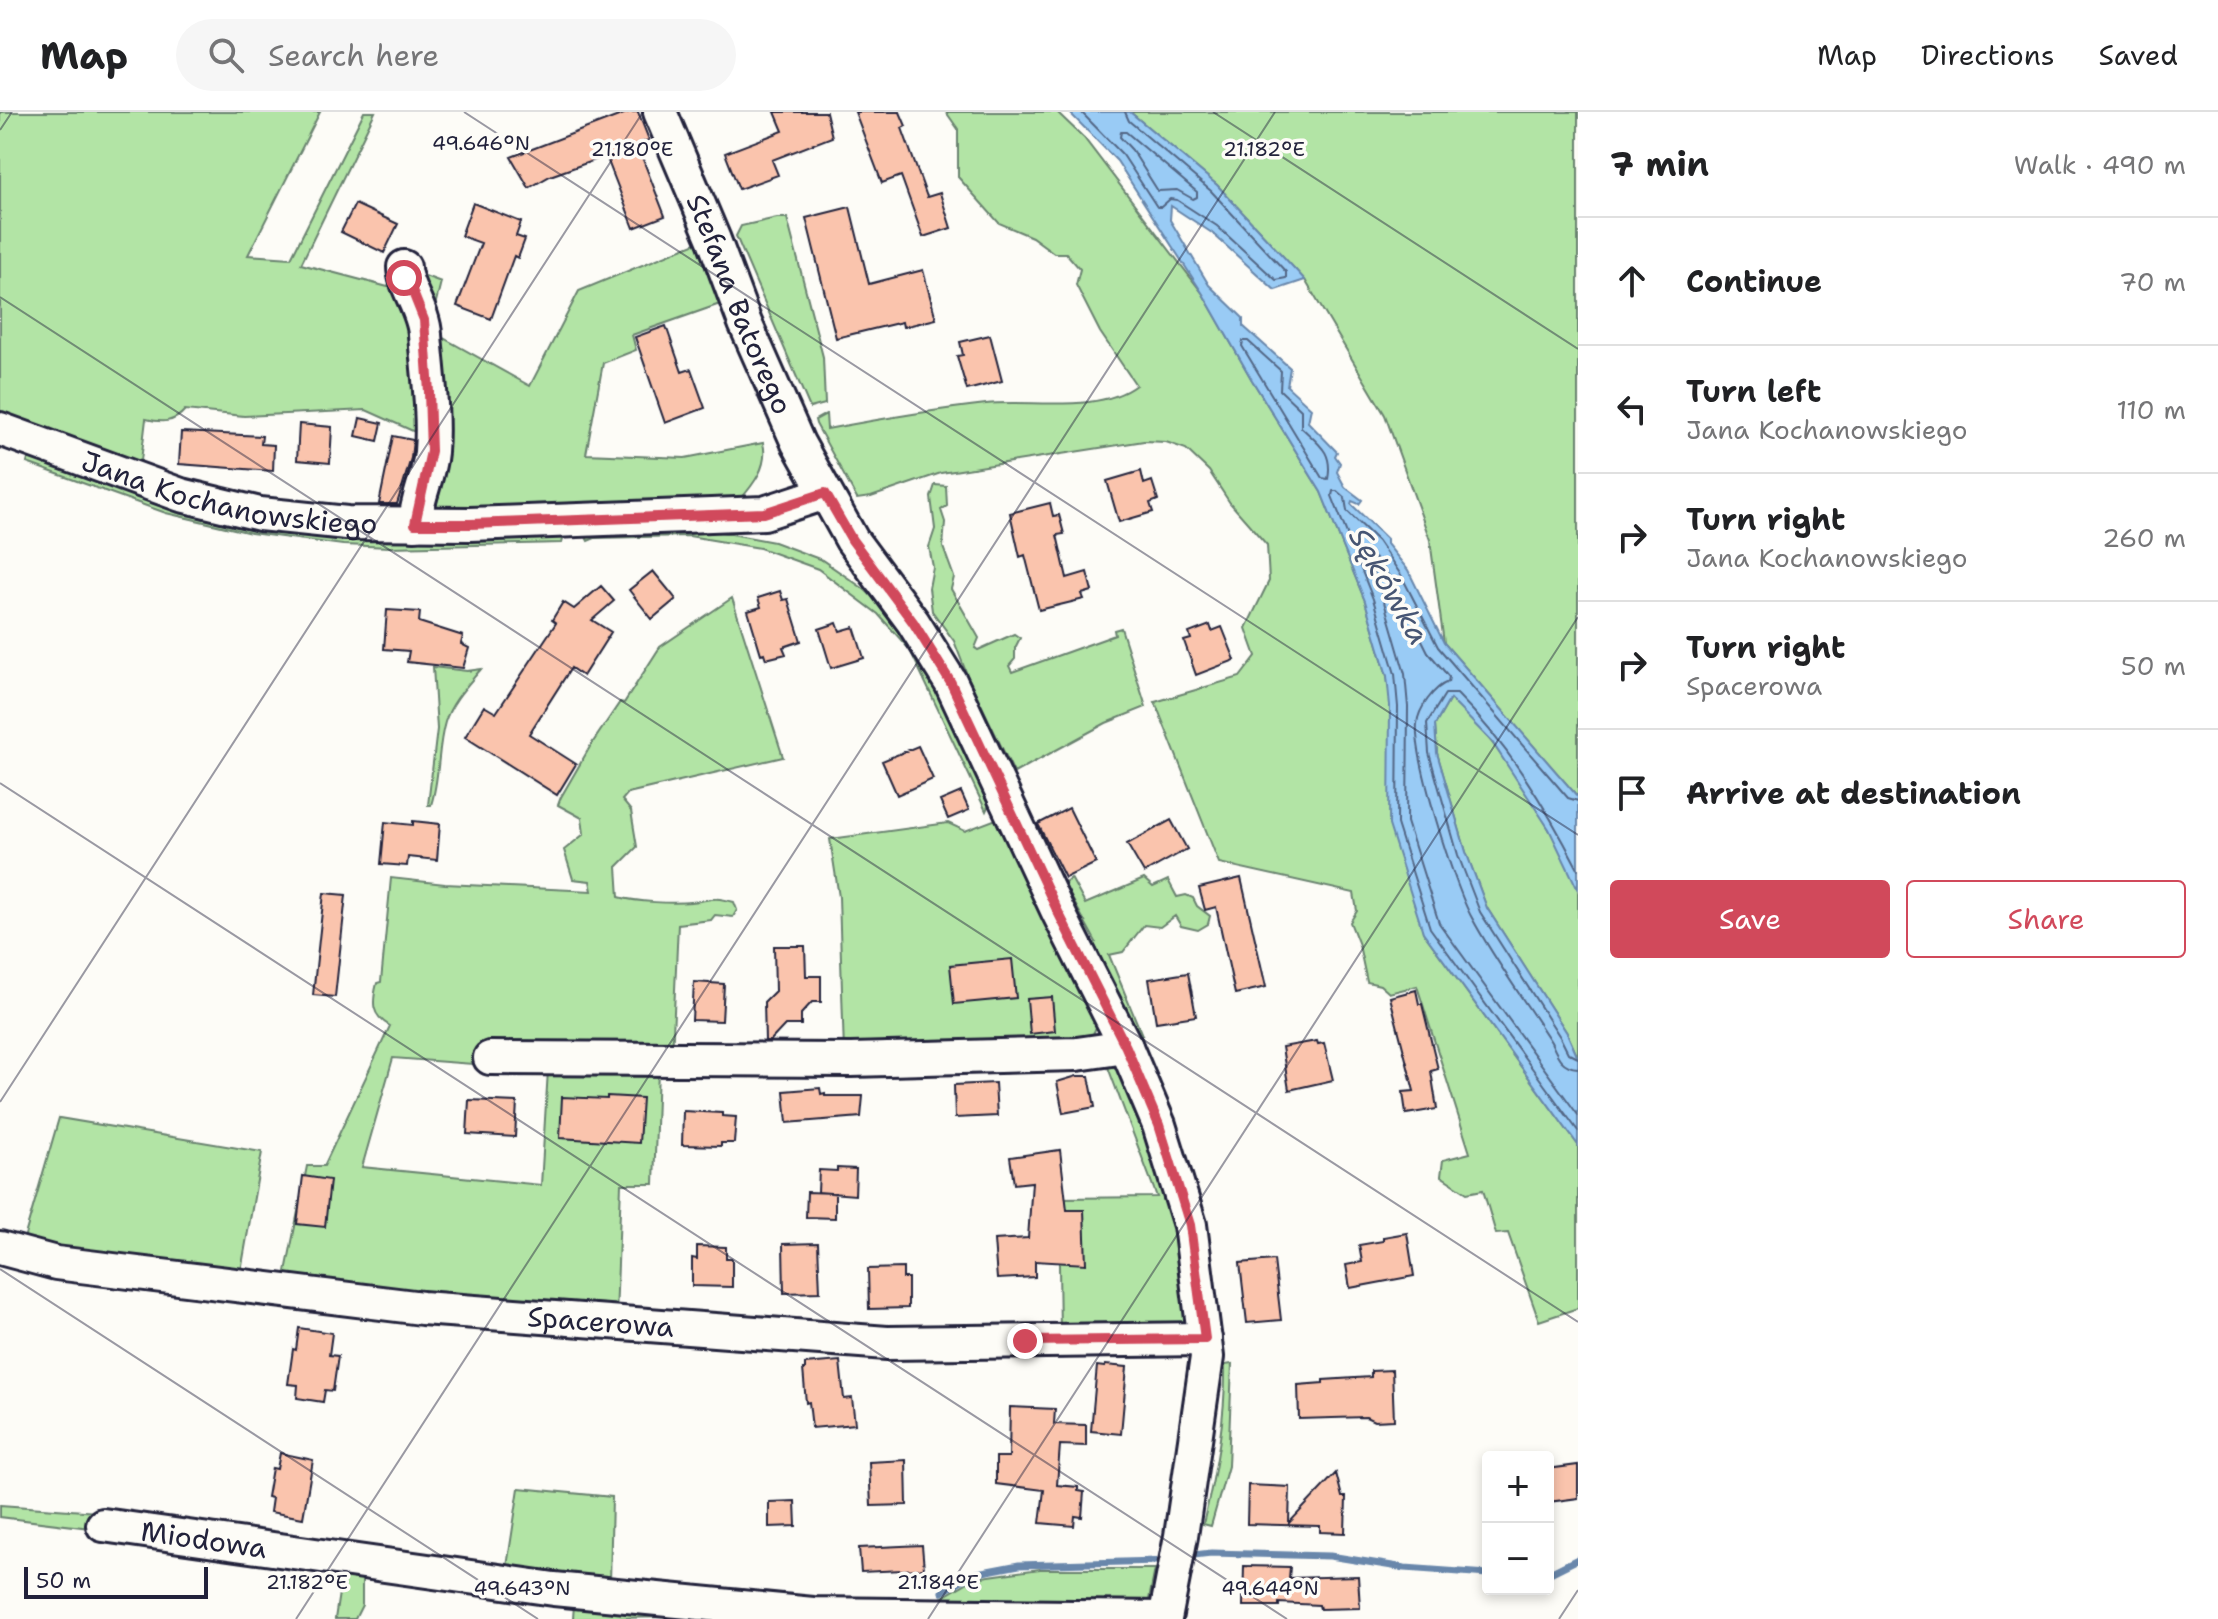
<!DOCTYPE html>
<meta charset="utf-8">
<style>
body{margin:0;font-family:"Shantell Sans",sans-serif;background:#f6f6f6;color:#202124}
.controls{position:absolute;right:24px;bottom:24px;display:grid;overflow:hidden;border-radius:8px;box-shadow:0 4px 12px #0003}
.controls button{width:72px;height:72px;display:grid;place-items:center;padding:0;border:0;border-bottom:2px solid #e0e0e0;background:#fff;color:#202124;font:40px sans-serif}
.scale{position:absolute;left:24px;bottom:20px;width:184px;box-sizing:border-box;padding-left:8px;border:4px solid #22223b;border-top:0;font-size:22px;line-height:28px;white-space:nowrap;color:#22223b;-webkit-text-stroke:6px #fdfcf7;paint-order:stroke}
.stop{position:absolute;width:24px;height:24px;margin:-18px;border:6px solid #d1495b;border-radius:50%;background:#fff}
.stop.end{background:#d1495b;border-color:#fff;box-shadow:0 2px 8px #0008}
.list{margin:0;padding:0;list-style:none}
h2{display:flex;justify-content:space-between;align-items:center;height:104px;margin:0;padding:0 32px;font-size:34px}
h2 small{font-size:26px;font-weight:400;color:#757577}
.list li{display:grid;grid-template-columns:52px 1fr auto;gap:24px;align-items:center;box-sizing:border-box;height:128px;padding:0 32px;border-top:2px solid #e0e0e0}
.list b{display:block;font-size:30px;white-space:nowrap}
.list p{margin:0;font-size:26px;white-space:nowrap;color:#757577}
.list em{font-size:26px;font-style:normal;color:#757577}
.actions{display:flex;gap:16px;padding:24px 32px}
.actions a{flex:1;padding:18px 0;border:2px solid #d1495b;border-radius:8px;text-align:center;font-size:28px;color:#d1495b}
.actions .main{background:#d1495b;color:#fff}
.icon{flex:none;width:44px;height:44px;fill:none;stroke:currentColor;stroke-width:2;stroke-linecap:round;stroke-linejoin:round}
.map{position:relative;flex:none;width:1578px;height:1507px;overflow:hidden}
header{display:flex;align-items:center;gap:48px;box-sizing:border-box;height:112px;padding:0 40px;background:#fff;border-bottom:2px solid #e0e0e0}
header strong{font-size:38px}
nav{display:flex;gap:44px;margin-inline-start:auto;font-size:28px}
.search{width:560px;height:72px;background:#f6f6f6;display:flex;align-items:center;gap:20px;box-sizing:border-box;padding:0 28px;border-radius:44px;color:#757577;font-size:30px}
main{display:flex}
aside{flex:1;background:#fff}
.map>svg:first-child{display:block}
.green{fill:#b2e4a5;stroke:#6a8370;stroke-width:2}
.water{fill:#99cbf5;stroke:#6987ab;stroke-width:2}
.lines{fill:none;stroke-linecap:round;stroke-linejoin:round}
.shore{stroke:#526685;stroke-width:2}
.stream{stroke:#6987ab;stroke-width:7}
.building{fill:#fac4ad;stroke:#22223b;stroke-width:2}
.minor-casing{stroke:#22223b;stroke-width:38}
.minor{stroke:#fdfcf7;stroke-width:32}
.route{stroke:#d1495b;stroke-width:10}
.ticks{fill:none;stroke:#22223b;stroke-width:2;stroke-opacity:0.45}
.labels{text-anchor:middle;stroke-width:7;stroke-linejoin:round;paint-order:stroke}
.street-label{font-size:28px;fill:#22223b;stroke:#fdfcf7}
.water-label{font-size:30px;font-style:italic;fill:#465573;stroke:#fdfcf7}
.ticks-label{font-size:20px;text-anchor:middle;fill:#22223b;stroke:#fdfcf7;stroke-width:7;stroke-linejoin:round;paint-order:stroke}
</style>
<header>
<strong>Map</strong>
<div class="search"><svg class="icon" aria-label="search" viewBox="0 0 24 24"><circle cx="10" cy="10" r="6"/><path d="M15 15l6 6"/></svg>Search here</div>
<nav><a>Map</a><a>Directions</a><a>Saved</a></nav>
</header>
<main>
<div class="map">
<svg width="1578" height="1507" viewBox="0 0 1578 1507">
<rect width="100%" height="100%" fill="#fdfcf7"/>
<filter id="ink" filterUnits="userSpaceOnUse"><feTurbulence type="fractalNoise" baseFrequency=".0125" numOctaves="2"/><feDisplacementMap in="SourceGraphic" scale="16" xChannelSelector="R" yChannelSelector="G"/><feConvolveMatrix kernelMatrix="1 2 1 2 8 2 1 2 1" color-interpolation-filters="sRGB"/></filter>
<g filter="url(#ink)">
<path class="green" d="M0,0H320L248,143L291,146L364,0H375L301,152L388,175L398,154L441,170L429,218L530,274L579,179L703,128L720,192L632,223L636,238L603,251L586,342L685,346L763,331C769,354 753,373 739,389L433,401V328L366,298L244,304L185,298C174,311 162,311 146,307L140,357L0,307Z
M946,0H1057L1084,26L1203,182L1252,268L1321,380L1365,489L1387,564L1423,820L1578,1033V1196L1539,1209L1508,1121L1496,1122L1483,1078L1467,1081L1441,1064L1443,1048L1470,1041L1417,874L1389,881L1380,873L1367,870L1359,833L1350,810L1357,799L1354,781L1219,751L1155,590L1240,565L1256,544L1246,516L1269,469L1267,433L1230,391L1209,359L1186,337L1166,330L1144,329L941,361L871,385L857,387L816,312L815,308L826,302L827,317C880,307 932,298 986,292C1031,287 1098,302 1136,273L1100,220L1076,173L1080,157L1066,141H1054L1032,125L999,111L958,65V17Z
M1130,0H1578V685L1444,531L1430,428L1385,303L1305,168L1217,73Z
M777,106H787L823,245L825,292L810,296L736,124L741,114Z
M29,343C91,366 154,396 219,409C335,432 447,428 564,424L562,431L390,435L343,433L251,421L166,401L27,351Z
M935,373L946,374L947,394L941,398L945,410L943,435L954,465L951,477L979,526L975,536L978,538L1014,522L1020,526L1015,536V547L1009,554L1012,560L1115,523L1114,518L1121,516L1146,595L1106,611L1014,661L968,565L954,529L932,499L929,476L933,455L929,435L935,417L931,385Z
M715,419L774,430L822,448L864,477L887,498L917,533L991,688L986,699L910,538L878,502L818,457L760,436L689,424L595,426L588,429L586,425L589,423Z
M732,486L783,645L628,681L622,688L631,699L637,735L617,755L619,785C637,790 672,792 691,790C713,788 710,784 734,790L737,798L733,805L715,803L711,808L678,812L672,944L489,937L473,952L393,946L362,1055L541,1073L548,958L658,957L654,1072H621L616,1205L21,1137L59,1006L262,1040L241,1159L285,1165L307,1054H324L390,914C371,903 372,891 377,871L381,870L391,766L445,772L592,779L590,769L573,767L564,738L584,722L582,706L558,693L561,685L591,633L620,590L624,591L660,535Z
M433,555L467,559L481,557C467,574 452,589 445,610C437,637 440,666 431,693H428L437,617Z
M1450,587C1464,601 1481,616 1493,632C1520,669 1565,736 1578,778V946L1567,921L1487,796L1466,740L1437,641L1435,613Z
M999,706L1098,911L1093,922L1080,931L844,941L839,785L830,727L948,711L965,719Z
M1071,766L1085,792L1144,767L1153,775L1168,768L1177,785L1186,783L1193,786L1197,794L1210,804L1208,812L1198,818L1181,814L1175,804L1160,815L1144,813L1123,840L1109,843L1142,923H1139L1134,913L1094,832L1096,830L1064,772Z
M1114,948L1142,1010L1178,1123L1186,1206L1177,1217L1060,1220L1058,1086L1157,1085L1106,950Z
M1232,1252L1228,1354L1211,1414L1203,1412C1216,1360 1226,1307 1225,1253Z
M519,1376L612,1385L610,1472L506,1461Z
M0,1393L139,1403L140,1422L0,1405Z
M344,1448L362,1459V1493L355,1507H335Z
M1040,1457H1155L1147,1498L936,1489L975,1466Z
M574,1492L712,1507L666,1505L573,1507Z"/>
<path class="water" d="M1069,0H1130L1217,73L1305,168L1275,178L1212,121L1171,94L1170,108L1209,173L1243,206V214L1290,256L1287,274L1311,296L1308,310L1337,340L1335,344L1340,351L1337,360L1345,375L1362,388L1359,392L1352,389L1351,392L1387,427V432L1408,458L1444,531L1578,685V778L1549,717L1492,630L1450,587L1435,613L1437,641L1466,740L1487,796L1567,921L1578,946V1033L1423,820L1389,713L1390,594L1387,564L1365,489L1321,380L1252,268L1203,182L1117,49Z"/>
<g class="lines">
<path class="shore" d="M1081,0L1123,43L1157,95H1161L1170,87L1177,88L1217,114L1276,168L1286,166V160L1211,79L1129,9L1125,0
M1121,20H1126L1197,80V85L1193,87L1177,78L1158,79L1132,38L1120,25Z
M1243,229H1248L1281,259L1280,278L1301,298V315C1320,333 1333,340 1328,367L1322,366L1242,234Z
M1578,689L1568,686L1438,535L1401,463L1378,429L1347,399L1345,386L1337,379H1333L1332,384L1373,487L1395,562L1398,595L1397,712L1430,816L1578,1019
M1578,757C1545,693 1508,633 1457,582H1445L1427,611L1429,641L1458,743L1480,800L1560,925L1568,941L1578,946
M1578,956C1561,955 1557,943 1551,930C1525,889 1495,849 1472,806C1454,774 1414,646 1417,612C1418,597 1434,575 1448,570L1449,565L1428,540L1392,468L1376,447L1372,446L1369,450L1382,483L1405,562L1408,595L1407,710L1439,811L1578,1003"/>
<path class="stream" d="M1194,1443L1211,1441L1330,1444L1405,1456L1488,1462
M1548,1462L1578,1447
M942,1480L972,1462L1019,1453L1157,1449"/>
</g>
<path class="building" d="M629,0H638L649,28L637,32L665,104L634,116L606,44L550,64L529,76L511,45Z
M775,0H826L832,25L772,48L778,63L739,77L725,41L783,19Z
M855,0H900L906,14L902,16L927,85L940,81L951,116L923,125L901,64L882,71Z
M473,91L521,110L516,124L525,127L518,146L514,144L491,207L457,194L481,131L461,124Z
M355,92L398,112L384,141L341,120Z
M850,95L869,172L923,158L936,207L903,215L902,210L836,226L806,106Z
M666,214L682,260L691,257L705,296L665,311L635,225Z
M990,223L1002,269L967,278L957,244L963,243L960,230Z
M360,306L382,311L378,329L356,324Z
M299,312L332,315L330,351L297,348Z
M181,320L262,324L261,332L274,333L273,359L179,352Z
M393,324L413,328L411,346L397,392H379Z
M1141,359L1144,372L1152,369L1158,388L1150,391L1153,400L1119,410L1107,369Z
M1050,391L1053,404L1059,403L1064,422L1057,423L1067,466L1087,460L1092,479L1082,482L1084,487L1039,498L1025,443L1020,445L1010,401Z
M653,459L676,487L652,507L629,478Z
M601,474L614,489L592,508L611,520L583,564L571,556L529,622L576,652L557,683L465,625L484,594L496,601L556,511L552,508L563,490L574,497Z
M780,479L783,488L788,487L801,529L783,535L786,542L766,547L764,541L761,542L748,499L761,495L758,486Z
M387,498L420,500L419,510L463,524L461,532L469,536L463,556L407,550L409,539L384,537Z
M837,511L840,519L854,515L864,546L831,556L819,517Z
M1210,513L1212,519L1222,515L1235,548L1196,563L1184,529L1191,527L1189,521Z
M918,634L933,667L897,683L882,649Z
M961,680L969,698L948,707L940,689Z
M1069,696L1096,751L1065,766L1038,712Z
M1171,708L1187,737L1144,761L1127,732Z
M413,709L440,712L437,748L408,745L407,754L381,752L385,710L413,713Z
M1241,766L1266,875L1235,882L1216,795L1205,798L1199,776Z
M324,781L346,783L335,885L313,883Z
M774,834H805L806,864H821V890H812L801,902V913H785L770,929H765L764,890L775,879Z
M1012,847L1016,886L954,892L950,853Z
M1188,861L1196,904L1156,910L1149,867Z
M694,870L724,872L722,909L692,908Z
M1416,878L1419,892H1422L1438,957L1431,959L1437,997L1406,1002L1403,980L1414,979L1390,885Z
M1052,885L1055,919L1030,922L1027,887Z
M1317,929L1318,932L1324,931L1333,968L1289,978L1282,935Z
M1077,964H1089L1095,995L1063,1001L1057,970Z
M995,971L997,1004L955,1006L954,973Z
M820,976L821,982L825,981V984H863L861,1005L787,1011L784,979Z
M607,984L642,986L639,1031L560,1026L562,985L607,987Z
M469,988L517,990L515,1025L467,1022Z
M683,999L722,1001V1004L736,1005L734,1031H721V1034L682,1033Z
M1060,1038L1067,1098H1084L1086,1152L1035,1149V1165L997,1167L994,1128L1028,1126L1032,1070L1014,1072L1010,1045Z
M837,1056L856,1057L855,1083L818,1080L819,1058L837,1059Z
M303,1064L330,1068L325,1115L297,1112Z
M807,1080L835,1081V1106L806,1105Z
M1407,1121L1414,1164L1350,1176L1346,1153L1362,1150L1359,1133L1383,1129V1125Z
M818,1131L820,1180L784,1181L783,1132Z
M697,1134L726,1135V1147H732V1175L692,1174V1146L697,1147Z
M1274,1148L1281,1208L1247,1211L1240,1151Z
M903,1156V1166H908V1196L869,1197L868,1157Z
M299,1216L332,1221L329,1243L338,1244L333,1279L325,1278L323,1290L297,1286L298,1273L288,1272L293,1237L296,1238Z
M840,1249L844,1287L852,1286L855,1312L812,1316L809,1290L806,1291L803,1257H805V1252Z
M1105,1253L1127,1255L1121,1322L1091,1319L1097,1254L1105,1255Z
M1392,1258L1394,1308L1374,1309L1366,1305L1299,1307L1298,1273L1323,1271V1268L1371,1265V1259Z
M1010,1295L1055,1297L1054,1312L1086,1313V1334L1060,1333L1057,1373L1078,1375V1379L1084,1380L1082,1405L1075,1404L1074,1414L1040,1411L1044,1378L996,1372V1345H1009Z
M280,1341L313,1348L303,1406L270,1400L272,1386L267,1385L272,1356L277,1357Z
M906,1348L907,1393L871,1394L869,1350Z
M1578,1353V1386L1548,1390V1357Z
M1336,1361L1342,1385H1346L1345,1421L1320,1420V1414L1247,1412L1248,1373L1290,1375L1289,1411Z
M795,1389L796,1414L769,1415V1390Z
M922,1433L924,1457L861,1460L859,1436Z
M1244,1454L1290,1455L1289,1466L1358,1464L1360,1496L1320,1497L1319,1493L1279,1491V1494H1243Z"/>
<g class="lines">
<defs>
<g id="minor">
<path id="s1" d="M660,0L714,128L745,211L798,331L852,428L913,510L951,571L1058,800L1126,935L1159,1013L1190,1113L1207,1245L1181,1424L1165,1507"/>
<path d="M404,155C404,175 424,198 425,223C428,261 434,302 431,340C429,364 416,388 415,412"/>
<path id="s2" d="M0,317L181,383L260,402L347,411L470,412L764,401L825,381"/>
<path d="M490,946L851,948L1077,942L1126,935"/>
<path id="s3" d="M0,1136L56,1151L422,1196L887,1231L1205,1227"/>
<path id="s4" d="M103,1413L554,1477L813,1502L1165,1506"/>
</g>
</defs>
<use href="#minor" class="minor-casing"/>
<use href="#minor" class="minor"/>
</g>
</g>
<g class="lines" filter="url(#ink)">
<path class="route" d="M404,166L412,178L424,208L429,280L431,339L415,412H470L764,401L825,381L852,428L913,510L951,571L1058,800L1126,935L1159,1013L1190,1113L1205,1227L1025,1229"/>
</g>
<path class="ticks" d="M464,0L1578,723M1213,0L1578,237M0,18L12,0M0,185L1578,1210M0,671L1287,1507M0,990L643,0M0,1157L538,1507M296,1507L1275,0M928,1507L1578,505M1559,1507L1578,1478"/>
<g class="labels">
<g class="street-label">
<text dy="10" stroke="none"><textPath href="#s1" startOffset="208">Stefana Batorego</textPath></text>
<text dy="10" stroke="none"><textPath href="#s2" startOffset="240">Jana Kochanowskiego</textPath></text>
<text dy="10" stroke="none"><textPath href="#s3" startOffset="606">Spacerowa</textPath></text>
<text dy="10" stroke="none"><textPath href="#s4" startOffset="102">Miodowa</textPath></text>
</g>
<g class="water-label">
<text transform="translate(1389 474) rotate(60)" y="10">Sękówka</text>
</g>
</g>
<g class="ticks-label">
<text x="481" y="38">49.646°N</text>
<text x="632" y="44">21.180°E</text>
<text x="1264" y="44">21.182°E</text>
<text x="307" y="1477">21.182°E</text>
<text x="938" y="1477">21.184°E</text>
<text x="522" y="1483">49.643°N</text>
<text x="1270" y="1483">49.644°N</text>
</g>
</svg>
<div class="controls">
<button>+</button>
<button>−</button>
</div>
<div class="scale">50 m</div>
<div class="stop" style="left:404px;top:166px"></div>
<div class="stop end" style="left:1025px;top:1229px"></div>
</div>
<aside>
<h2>7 min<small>Walk · 490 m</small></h2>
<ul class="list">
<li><svg class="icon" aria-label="ahead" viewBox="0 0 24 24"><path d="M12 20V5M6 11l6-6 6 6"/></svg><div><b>Continue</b></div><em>70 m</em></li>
<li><svg class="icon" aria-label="left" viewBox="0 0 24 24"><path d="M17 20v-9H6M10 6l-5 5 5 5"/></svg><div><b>Turn left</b><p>Jana Kochanowskiego</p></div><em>110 m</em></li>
<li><svg class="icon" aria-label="right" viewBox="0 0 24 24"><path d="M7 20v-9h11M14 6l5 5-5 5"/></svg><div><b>Turn right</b><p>Jana Kochanowskiego</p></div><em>260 m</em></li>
<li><svg class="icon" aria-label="right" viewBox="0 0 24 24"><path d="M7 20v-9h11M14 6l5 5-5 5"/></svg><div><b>Turn right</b><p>Spacerowa</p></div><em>50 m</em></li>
<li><svg class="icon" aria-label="arrive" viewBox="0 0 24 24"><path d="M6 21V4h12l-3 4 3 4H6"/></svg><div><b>Arrive at destination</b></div></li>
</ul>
<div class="actions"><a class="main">Save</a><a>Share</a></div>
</aside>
</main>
